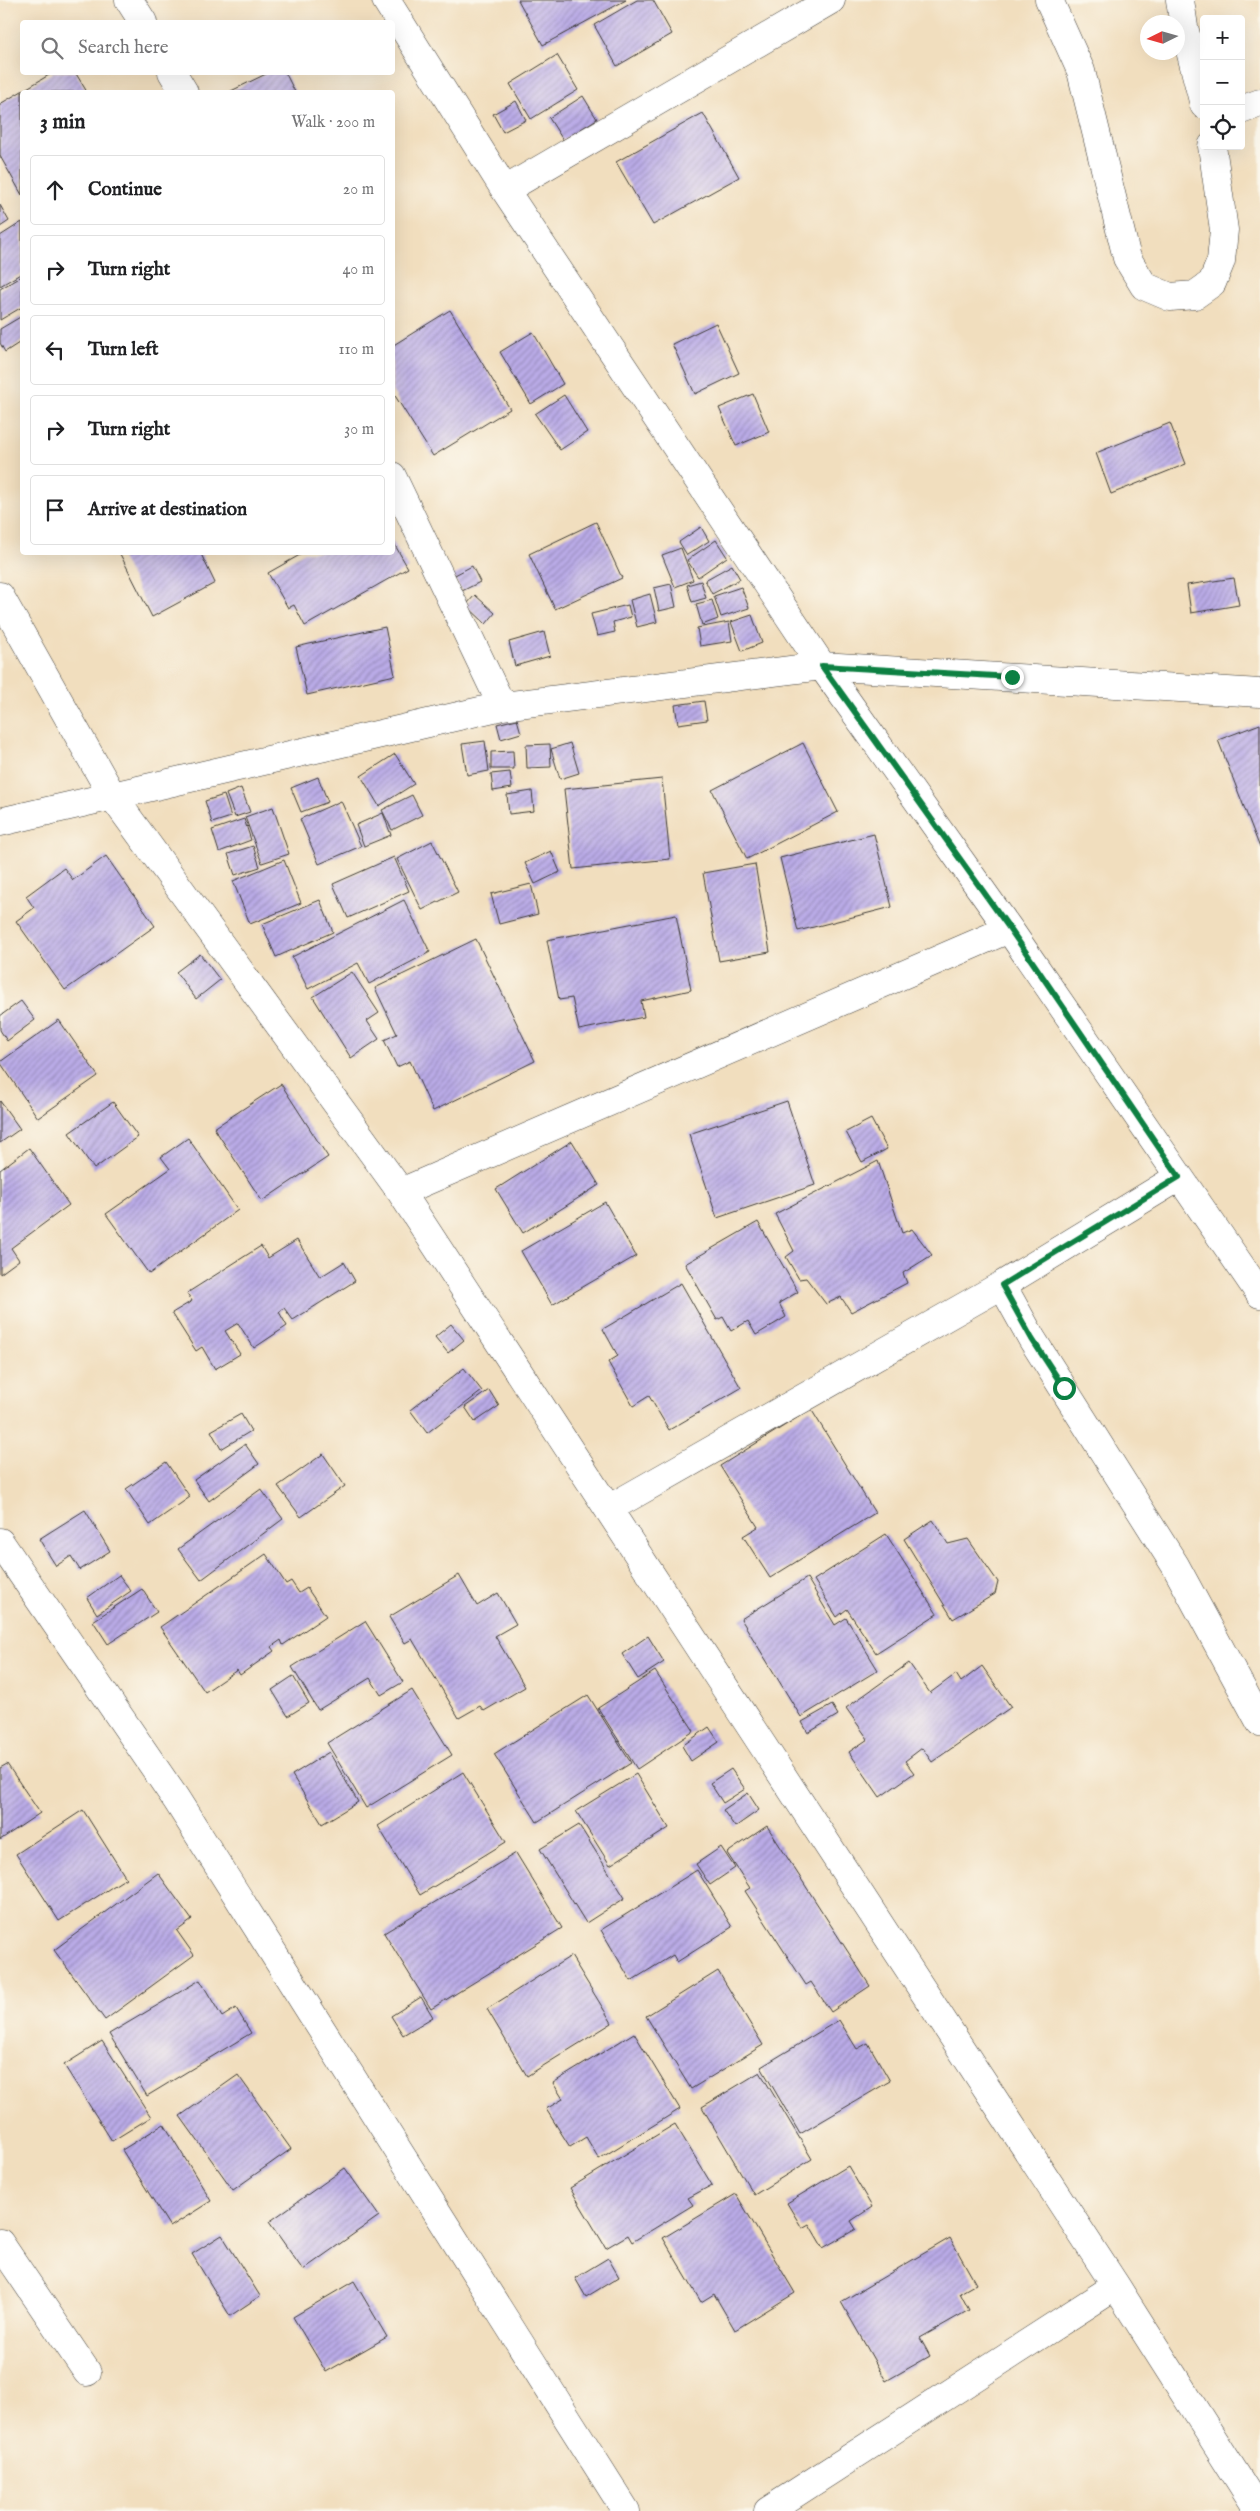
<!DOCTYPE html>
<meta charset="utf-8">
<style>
body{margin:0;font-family:"IM FELL English",serif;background:#f6f6f6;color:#202124}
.controls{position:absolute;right:15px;top:15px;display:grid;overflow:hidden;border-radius:5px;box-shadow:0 5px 20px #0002}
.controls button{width:45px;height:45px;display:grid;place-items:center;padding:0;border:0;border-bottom:1px solid #e0e0e0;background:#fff;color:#202124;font:25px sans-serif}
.compass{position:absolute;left:1140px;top:15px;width:45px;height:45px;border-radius:50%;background:#fff;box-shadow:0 5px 20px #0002;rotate:265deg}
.stop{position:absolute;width:15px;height:15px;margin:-11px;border:4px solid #0b8043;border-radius:50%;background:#fff}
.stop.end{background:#0b8043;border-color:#fff;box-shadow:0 1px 5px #0008}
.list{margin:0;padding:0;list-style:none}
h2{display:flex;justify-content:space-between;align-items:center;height:65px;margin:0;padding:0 20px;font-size:21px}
h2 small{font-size:16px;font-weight:400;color:#757577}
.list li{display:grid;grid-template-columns:32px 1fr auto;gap:15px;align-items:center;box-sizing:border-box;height:70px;margin:0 10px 10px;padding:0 10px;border:1px solid #e0e0e0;border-radius:5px}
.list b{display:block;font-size:19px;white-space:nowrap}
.list em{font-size:16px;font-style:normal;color:#757577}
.icon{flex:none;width:28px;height:28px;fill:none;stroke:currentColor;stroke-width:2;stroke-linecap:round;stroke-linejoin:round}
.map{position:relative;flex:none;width:1260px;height:2511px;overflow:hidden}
.search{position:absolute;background:#fff;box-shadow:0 5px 20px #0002;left:20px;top:20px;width:375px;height:55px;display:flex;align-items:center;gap:12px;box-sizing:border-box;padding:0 18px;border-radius:5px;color:#757577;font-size:19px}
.panel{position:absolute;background:#fff;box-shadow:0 5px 20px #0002;left:20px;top:90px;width:375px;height:465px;border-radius:5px}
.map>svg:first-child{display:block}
.building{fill:url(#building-hatch)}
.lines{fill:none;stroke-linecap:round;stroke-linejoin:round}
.minor-casing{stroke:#3c3934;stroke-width:29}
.minor{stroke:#fff;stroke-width:28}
.route{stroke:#0b8043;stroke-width:6}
</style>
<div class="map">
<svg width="1260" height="2511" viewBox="0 0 1260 2511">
<defs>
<pattern id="building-hatch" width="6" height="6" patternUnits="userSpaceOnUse" patternTransform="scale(1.25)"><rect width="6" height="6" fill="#baabe7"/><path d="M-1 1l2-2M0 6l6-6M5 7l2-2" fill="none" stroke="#968aba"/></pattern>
</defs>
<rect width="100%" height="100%" fill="#fbf7ec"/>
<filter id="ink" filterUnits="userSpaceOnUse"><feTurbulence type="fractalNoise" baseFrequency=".02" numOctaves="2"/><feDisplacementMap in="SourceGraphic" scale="10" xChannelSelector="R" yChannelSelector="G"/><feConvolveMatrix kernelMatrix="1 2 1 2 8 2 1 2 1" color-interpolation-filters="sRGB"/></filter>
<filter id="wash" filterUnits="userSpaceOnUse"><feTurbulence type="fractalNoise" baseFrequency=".0096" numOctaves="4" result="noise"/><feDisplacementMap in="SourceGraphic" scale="20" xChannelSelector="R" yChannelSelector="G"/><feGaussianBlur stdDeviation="1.12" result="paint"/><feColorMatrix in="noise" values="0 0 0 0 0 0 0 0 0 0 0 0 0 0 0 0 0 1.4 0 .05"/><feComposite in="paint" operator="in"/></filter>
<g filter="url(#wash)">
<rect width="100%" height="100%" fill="#f1debe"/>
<g id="blocks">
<path class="building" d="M518,0H626L543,45Z
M637,0H653L672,34L617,66L594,25Z
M557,55L578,90L531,119L510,84Z
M54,72H75L87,92H22V195L0,156V104Z
M270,72H285L295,92H229Z
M583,96L597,119L563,140L549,118Z
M516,101L526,120L503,132L493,114Z
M703,113L739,177L653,225L616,162Z
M0,205L9,221L0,227Z
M22,222V273L0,286V236Z
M22,276V307L0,320V289Z
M450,310L510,409L433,456L392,391V346Z
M22,316V341L5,352L0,343V329Z
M716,323L739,373L695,394L672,344Z
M533,332L563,384L531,404L500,352Z
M753,394L769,432L736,446L719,408Z
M564,395L587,432L560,450L535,414Z
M1170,423L1186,464L1111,494L1096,453Z
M596,522L622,578L555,609L529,554Z
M701,527L709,541L687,555L679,542Z
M392,540L408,568L305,626L294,605L288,608L268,573L305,552H392Z
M716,540L727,557L698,577L687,560Z
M681,548L693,580L675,587L662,555Z
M119,552H200L215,583L152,617Z
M732,565L740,579L712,594L705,580Z
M472,566L480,582L462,591L453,576Z
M1234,578L1239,605L1191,613L1187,585Z
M701,581L706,598L692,602L687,585Z
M671,584L676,607L659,611L654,588Z
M741,587L749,608L721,617L714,596Z
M650,594L657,622L637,627L630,600Z
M475,595L495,613L486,624L466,605Z
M712,600L718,619L702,625L696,604Z
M628,605L631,617L613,622L615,632L597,636L591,614Z
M752,615L762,643L742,651L731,622Z
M729,622L732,641L700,646L697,628Z
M385,627L395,675L307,695L296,647Z
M544,632L550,656L515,666L509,642Z
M704,701L707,720L678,724L675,705Z
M517,719L521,733L501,739L497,724Z
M1260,724V848L1218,740Z
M485,741L489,771L467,775L462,744Z
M570,743L579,773L560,779L551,749Z
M803,743L838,812L747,859L712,790Z
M550,744L551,767L527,768L526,745Z
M513,751L514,769H491V752Z
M395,754L414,784L379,806L361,776Z
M510,772L512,788L493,791L491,774Z
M318,777L328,802L301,812L291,788Z
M662,779L670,859L573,869L564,789Z
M241,788L250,812L235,817L226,794Z
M532,791L534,811L509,814L507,795Z
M224,795L231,817L212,823L205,801Z
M412,795L422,815L392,830L382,810Z
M341,801L361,846L319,864L300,819Z
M273,807L289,854L262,863L245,817Z
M383,813L391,835L364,846L356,825Z
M244,819L251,840L219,852L212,830Z
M874,834L892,907L798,931L780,858Z
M432,841L458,892L422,910L397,859Z
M253,846L260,867L235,875L228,854Z
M551,851L560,872L535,884L525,863Z
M106,856L155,926L65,990L16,921L34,908L26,896L64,868L73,880Z
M394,857L409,891L348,918L333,884Z
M284,860L301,903L250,924L233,881Z
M755,864L770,952L719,961L703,873Z
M531,884L538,914L499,924L491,894Z
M320,900L333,932L276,957L262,924Z
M404,900L430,952L369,984L358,963L308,989L292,957Z
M676,915L691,990L641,1001L644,1017L579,1030L572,998L559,1000L547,940Z
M476,939L535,1061L433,1111L410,1061L397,1067L384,1040L397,1034L375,988Z
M200,954L220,980L196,999L176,972Z
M352,972L379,1013L367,1021L379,1039L351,1058L313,997Z
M21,1001L35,1020L7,1041L0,1030V1016Z
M59,1020L98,1076L38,1118L0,1062Z
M281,1084L328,1157L262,1201L214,1128Z
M0,1101L20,1129L0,1143Z
M787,1101L815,1185L717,1218L689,1134Z
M113,1102L138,1137L94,1169L69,1133Z
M871,1119L887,1149L862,1162L846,1132Z
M188,1138L238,1210L149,1274L106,1214L170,1169L161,1157Z
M572,1141L599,1185L523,1233L496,1189Z
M29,1148L69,1205L11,1248L19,1260L0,1274V1170Z
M878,1161L902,1233L912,1229L932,1255L903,1273L907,1283L851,1312L841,1297L826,1304L806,1278L799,1279L786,1257L794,1251L775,1214Z
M605,1202L636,1256L552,1305L521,1251Z
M758,1222L798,1292L779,1303L786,1317L756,1335L748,1321L731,1331L723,1317L717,1320L685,1264Z
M297,1240L320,1277L344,1262L355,1281L293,1320L284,1308L279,1312L287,1326L254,1348L238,1323L225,1331L240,1354L215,1369L202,1347L196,1351L172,1313L192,1301L187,1293L261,1246L268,1258Z
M681,1283L741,1388L669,1430L649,1396L633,1406L608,1362L618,1356L603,1329Z
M451,1324L464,1340L448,1353L435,1337Z
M464,1368L482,1391L427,1433L410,1410Z
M489,1390L499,1406L475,1422L465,1407Z
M811,1409L875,1513L770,1578L743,1536L758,1527L720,1466Z
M241,1414L251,1431L221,1449L211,1431Z
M245,1444L259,1464L209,1501L194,1480Z
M323,1454L345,1486L301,1517L278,1486Z
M166,1462L190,1497L150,1525L126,1489Z
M261,1489L283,1519L201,1580L178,1549Z
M85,1510L110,1551L80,1570L71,1556L56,1566L39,1539Z
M933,1520L948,1544L968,1539L998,1582L995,1594L953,1619L904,1539Z
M886,1534L937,1614L876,1653L847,1609L837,1617L814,1580Z
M266,1554L286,1584L291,1581L299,1593L307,1588L326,1616L283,1645L281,1640L271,1647L274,1651L240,1675L237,1670L205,1692L160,1627Z
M119,1575L131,1591L97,1614L87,1598Z
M459,1575L477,1606L498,1593L516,1624L495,1636L525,1687L484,1711L480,1706L459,1718L412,1639L405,1643L389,1617Z
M807,1578L835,1625L846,1618L878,1670L801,1717L741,1619Z
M142,1589L157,1612L108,1644L93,1621Z
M365,1621L403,1682L381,1695L370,1678L318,1710L292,1667Z
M648,1636L664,1662L638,1679L622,1654Z
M909,1663L930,1693L956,1674L961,1682L982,1666L1011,1707L932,1762L922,1748L905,1761L914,1773L880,1797L849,1752L868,1739L846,1708Z
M655,1671L694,1731L637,1769L598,1708Z
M293,1676L309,1703L288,1716L272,1690Z
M412,1690L452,1755L366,1808L327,1743Z
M588,1695L631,1763L537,1822L494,1754Z
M832,1705L838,1715L808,1733L802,1722Z
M709,1727L719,1742L691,1761L682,1746Z
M329,1752L358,1802L322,1824L292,1775Z
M7,1764L40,1813L0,1840V1768Z
M731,1769L745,1789L723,1803L710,1783Z
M463,1772L506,1842L420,1895L378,1826Z
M636,1774L669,1828L610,1865L576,1811Z
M748,1793L759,1810L735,1827L723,1810Z
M83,1810L126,1878L59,1921L16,1854Z
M579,1825L625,1898L586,1923L540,1849Z
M767,1826L870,1986L831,2012L811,1982L806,1985L745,1891L750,1888L727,1853Z
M721,1847L735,1868L710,1885L696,1864Z
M516,1853L562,1928L431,2009L384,1933Z
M697,1870L732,1927L677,1962L673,1955L631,1981L601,1930Z
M158,1873L192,1920L177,1931L194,1955L105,2020L54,1950Z
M571,1956L612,2023L527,2076L487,2009Z
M718,1971L763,2045L691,2089L646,2016Z
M200,1980L222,2017L236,2008L251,2033L147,2096L109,2034Z
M421,1997L433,2017L403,2035L391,2016Z
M839,2020L857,2049L868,2043L890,2081L800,2134L761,2067Z
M634,2033L680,2109L599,2159L586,2137L570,2147L546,2109L563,2099L553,2083Z
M102,2041L151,2117L112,2141L64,2065Z
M760,2072L812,2159L754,2195L702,2107Z
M238,2075L291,2149L233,2190L180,2116Z
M164,2124L211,2201L170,2227L122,2150Z
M675,2124L712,2185L688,2198L693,2205L632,2242L628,2235L606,2248L570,2188Z
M848,2166L872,2207L851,2221L856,2229L823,2248L809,2224L802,2228L787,2203Z
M345,2168L379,2216L303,2270L269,2222Z
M736,2194L795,2293L735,2330L714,2294L701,2302L663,2238Z
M222,2235L260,2296L230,2316L192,2254Z
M950,2238L976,2284L960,2293L969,2310L920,2338L930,2356L886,2381L841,2302Z
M608,2258L619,2277L586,2297L575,2278Z
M354,2281L387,2337L326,2372L293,2317Z"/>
</g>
</g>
<g filter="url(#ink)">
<use href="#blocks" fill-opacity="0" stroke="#3c3934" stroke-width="1"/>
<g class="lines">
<defs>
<path id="minor" d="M129,0L143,22
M386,0L505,190L822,666L1009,929L1260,1294
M1049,0L1081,71L1127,258L1144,286L1170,297L1195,295L1212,283L1221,261L1224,230L1212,146
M1180,0L1184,27L1204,105
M172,72L184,92
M1241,110L1260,103
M505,190L831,0
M392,476L502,706
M0,596L113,797L401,1192L1116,2286L1259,2511
M0,822L502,706L822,666L1260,693
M401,1192L1009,929
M1002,1285L1032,1339L1175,1565L1260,1722
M610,1508L1002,1285L1179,1177
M0,1542L176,1799L626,2511
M0,2243L87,2372
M768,2511L1116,2286"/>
</defs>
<use href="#minor" class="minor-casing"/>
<use href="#minor" class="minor"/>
</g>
</g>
<g class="lines" filter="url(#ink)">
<path class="route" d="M1012,677L822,666L1010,929L1179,1177L1002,1285L1032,1339L1064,1388"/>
</g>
</svg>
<div class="controls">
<button>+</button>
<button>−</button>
<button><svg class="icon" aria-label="locate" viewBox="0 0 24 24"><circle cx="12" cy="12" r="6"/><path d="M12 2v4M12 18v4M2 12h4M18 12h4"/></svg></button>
</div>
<svg class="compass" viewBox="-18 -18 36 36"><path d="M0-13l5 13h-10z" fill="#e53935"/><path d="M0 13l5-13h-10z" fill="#757577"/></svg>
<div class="stop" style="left:1064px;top:1388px"></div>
<div class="stop end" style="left:1012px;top:677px"></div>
<div class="search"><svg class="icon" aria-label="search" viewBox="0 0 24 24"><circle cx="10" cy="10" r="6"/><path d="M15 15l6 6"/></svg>Search here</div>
<section class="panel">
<h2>3 min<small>Walk · 200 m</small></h2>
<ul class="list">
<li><svg class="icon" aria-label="ahead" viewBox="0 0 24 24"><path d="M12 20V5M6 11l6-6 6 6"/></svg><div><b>Continue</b></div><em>20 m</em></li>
<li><svg class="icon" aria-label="right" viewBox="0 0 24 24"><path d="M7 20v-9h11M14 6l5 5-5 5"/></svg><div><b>Turn right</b></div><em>40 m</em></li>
<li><svg class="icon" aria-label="left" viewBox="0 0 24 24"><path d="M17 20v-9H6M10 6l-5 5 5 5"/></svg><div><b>Turn left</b></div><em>110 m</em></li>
<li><svg class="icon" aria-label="right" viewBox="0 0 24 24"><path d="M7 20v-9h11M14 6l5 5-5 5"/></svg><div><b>Turn right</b></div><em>30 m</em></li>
<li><svg class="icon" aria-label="arrive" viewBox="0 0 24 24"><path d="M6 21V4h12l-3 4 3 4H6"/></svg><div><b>Arrive at destination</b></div></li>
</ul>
</section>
</div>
